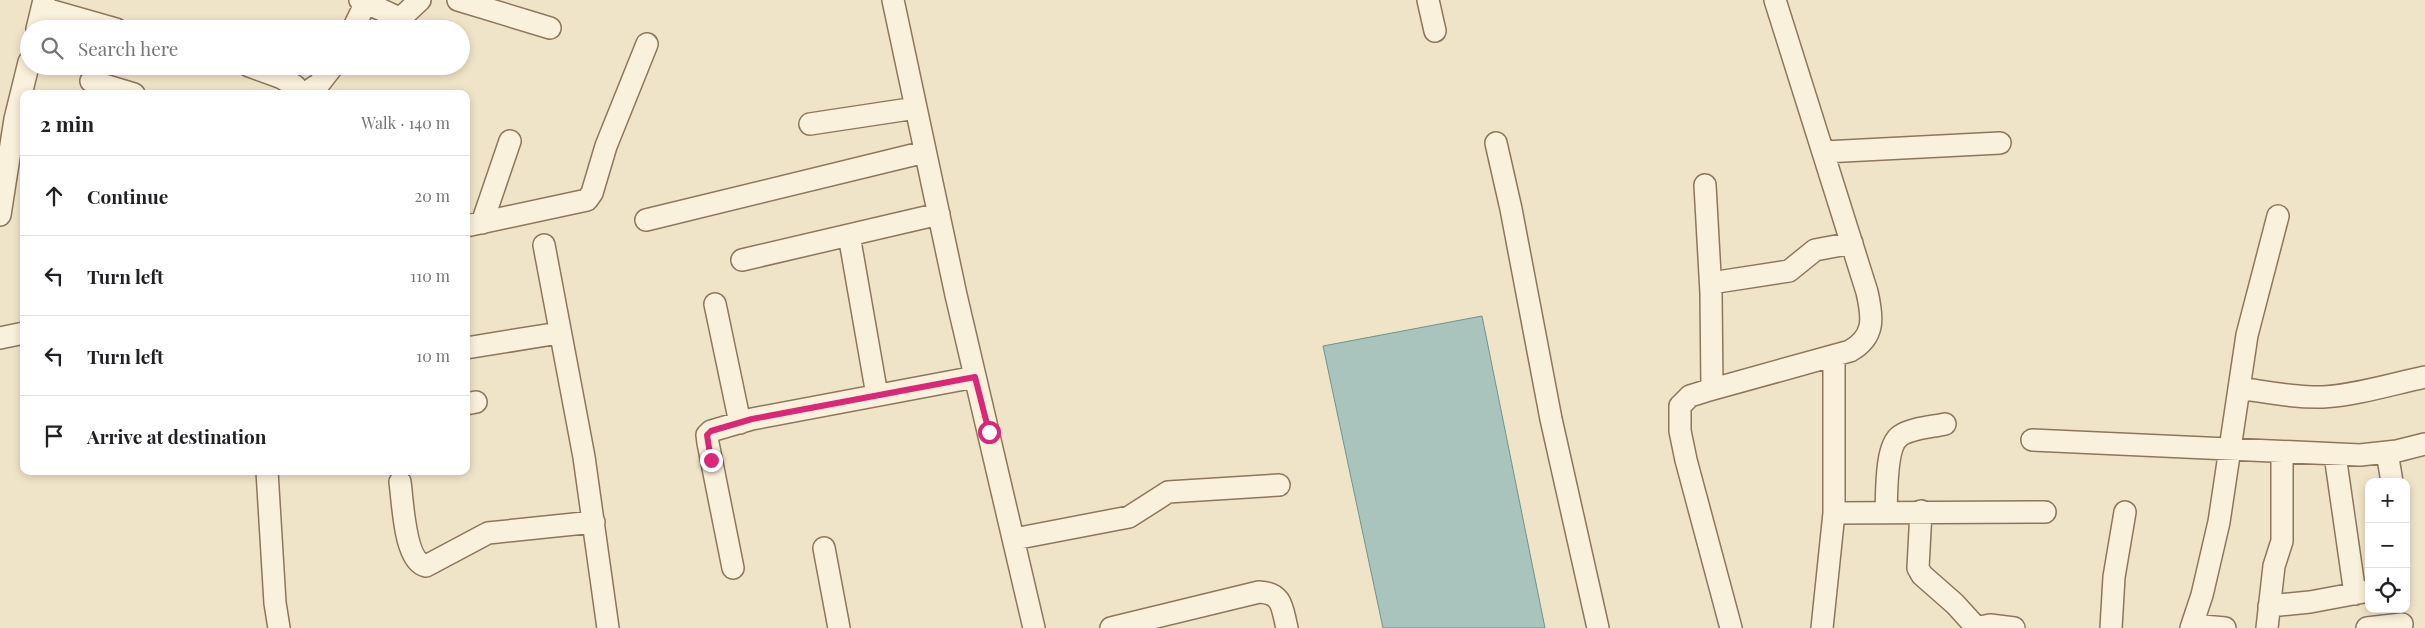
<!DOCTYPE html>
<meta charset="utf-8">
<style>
body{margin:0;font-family:"Playfair Display",serif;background:#f2f2f2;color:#202124}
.controls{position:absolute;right:15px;bottom:15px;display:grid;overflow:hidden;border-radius:10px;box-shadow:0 2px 8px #0003}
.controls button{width:45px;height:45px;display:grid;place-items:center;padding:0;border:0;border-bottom:1px solid #e0e0e0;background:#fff;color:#202124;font:25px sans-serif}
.stop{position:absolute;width:15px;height:15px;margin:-11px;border:4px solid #db2777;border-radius:50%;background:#fff}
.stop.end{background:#db2777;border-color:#fff;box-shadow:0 1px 5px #0008}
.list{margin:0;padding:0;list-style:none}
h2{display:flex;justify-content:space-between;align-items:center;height:65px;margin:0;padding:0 20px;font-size:21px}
h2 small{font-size:16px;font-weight:400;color:#757577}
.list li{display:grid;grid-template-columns:32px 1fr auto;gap:15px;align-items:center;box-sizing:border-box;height:80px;padding:0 20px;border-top:1px solid #e0e0e0}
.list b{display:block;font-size:19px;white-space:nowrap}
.list em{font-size:16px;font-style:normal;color:#757577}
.icon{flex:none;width:28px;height:28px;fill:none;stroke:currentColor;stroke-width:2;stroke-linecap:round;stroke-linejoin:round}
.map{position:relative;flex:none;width:2425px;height:628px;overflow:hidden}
.search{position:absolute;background:#fff;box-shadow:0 2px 8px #0003;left:20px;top:20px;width:450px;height:55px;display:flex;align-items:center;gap:12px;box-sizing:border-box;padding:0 18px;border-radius:28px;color:#757577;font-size:19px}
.panel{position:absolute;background:#fff;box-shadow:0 2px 8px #0003;left:20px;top:90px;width:450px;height:385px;border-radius:10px}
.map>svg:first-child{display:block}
.water{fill:#a9c4bc;stroke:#6f938a}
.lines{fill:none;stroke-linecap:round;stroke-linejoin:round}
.minor-casing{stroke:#8d765c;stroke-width:24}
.minor{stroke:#faf1dc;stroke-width:21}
.route{stroke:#db2777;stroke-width:6}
</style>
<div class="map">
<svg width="2425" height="628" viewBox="0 0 2425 628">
<rect width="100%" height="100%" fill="#f0e4c8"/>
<path class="water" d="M1482,316L1545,628H1383L1323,346Z"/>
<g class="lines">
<defs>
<path id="minor" d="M360,0L397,17L404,15L420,0
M458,0L550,28
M893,0L956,295L1034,628
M1428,0L1435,31
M42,8L116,29
M37,29L44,0
M353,29L367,0
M249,66L282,78L295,86L297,94
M91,81L134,94
M304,94L319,84L333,66
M810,124L916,108
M1496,143L1511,209L1551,419L1598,628
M1824,152L2000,143
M1705,185L1711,293L1712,389
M0,215L15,119L29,62
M646,220L925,152
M482,223L510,141
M466,226L587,200L592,193L606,146L647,44
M849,235L877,395
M544,245L584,457L608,628
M742,260L939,214
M1711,283L1789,271L1815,250L1852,243
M715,304L740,423
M0,338L24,333
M466,348L559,333
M2239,388C2267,392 2295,398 2323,397C2357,395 2392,384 2425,377
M466,404L476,402
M2032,440L2360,455L2397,451L2425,444
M2387,452L2392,482
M2335,455L2355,594
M267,471L275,603L279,628
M400,482C403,502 404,561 426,566L488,533L594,522
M1921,511L1918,568L1922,575L1955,604L1976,627
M1886,512C1887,495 1885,446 1900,436C1911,428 1932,427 1945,424
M1834,513L2045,512
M1014,539L1129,517L1168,492L1279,485
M824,548L839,628
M733,568L708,443L707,435L711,431L752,419L975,377
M2269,606L2310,602L2369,591
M2192,625L2225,628
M1111,628L1259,592C1283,593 1282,608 1287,628
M1731,628L1686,460L1680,431V406L1690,396L1706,391L1850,351C1875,337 1873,318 1867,292L1775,0
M1822,628L1834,513V356
M1976,628L1990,625L2014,628
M2111,628L2114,577L2125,512
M2191,628L2202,595L2219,522L2247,335L2278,216
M2267,628L2274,566L2282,541V452
M2367,628L2402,624"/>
</defs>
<use href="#minor" class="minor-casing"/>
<use href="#minor" class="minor"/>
</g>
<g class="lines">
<path class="route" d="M711,460L707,435L711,431L752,419L975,377L989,432"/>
</g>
</svg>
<div class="controls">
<button>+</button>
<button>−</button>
<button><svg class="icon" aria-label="locate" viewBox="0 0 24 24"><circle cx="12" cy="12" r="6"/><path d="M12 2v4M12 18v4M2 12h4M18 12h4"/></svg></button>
</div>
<div class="stop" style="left:989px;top:432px"></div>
<div class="stop end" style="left:711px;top:460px"></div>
<div class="search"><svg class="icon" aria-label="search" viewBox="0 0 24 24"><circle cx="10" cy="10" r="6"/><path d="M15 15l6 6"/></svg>Search here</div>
<section class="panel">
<h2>2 min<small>Walk · 140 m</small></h2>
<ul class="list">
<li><svg class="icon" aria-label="ahead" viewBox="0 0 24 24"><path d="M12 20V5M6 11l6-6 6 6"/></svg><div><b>Continue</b></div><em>20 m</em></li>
<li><svg class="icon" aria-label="left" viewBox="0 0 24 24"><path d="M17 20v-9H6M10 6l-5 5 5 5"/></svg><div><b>Turn left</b></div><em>110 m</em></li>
<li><svg class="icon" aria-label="left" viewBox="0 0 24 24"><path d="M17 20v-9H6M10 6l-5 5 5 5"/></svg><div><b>Turn left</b></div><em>10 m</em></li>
<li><svg class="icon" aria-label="arrive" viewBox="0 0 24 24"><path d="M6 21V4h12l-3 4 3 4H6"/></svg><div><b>Arrive at destination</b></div></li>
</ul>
</section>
</div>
